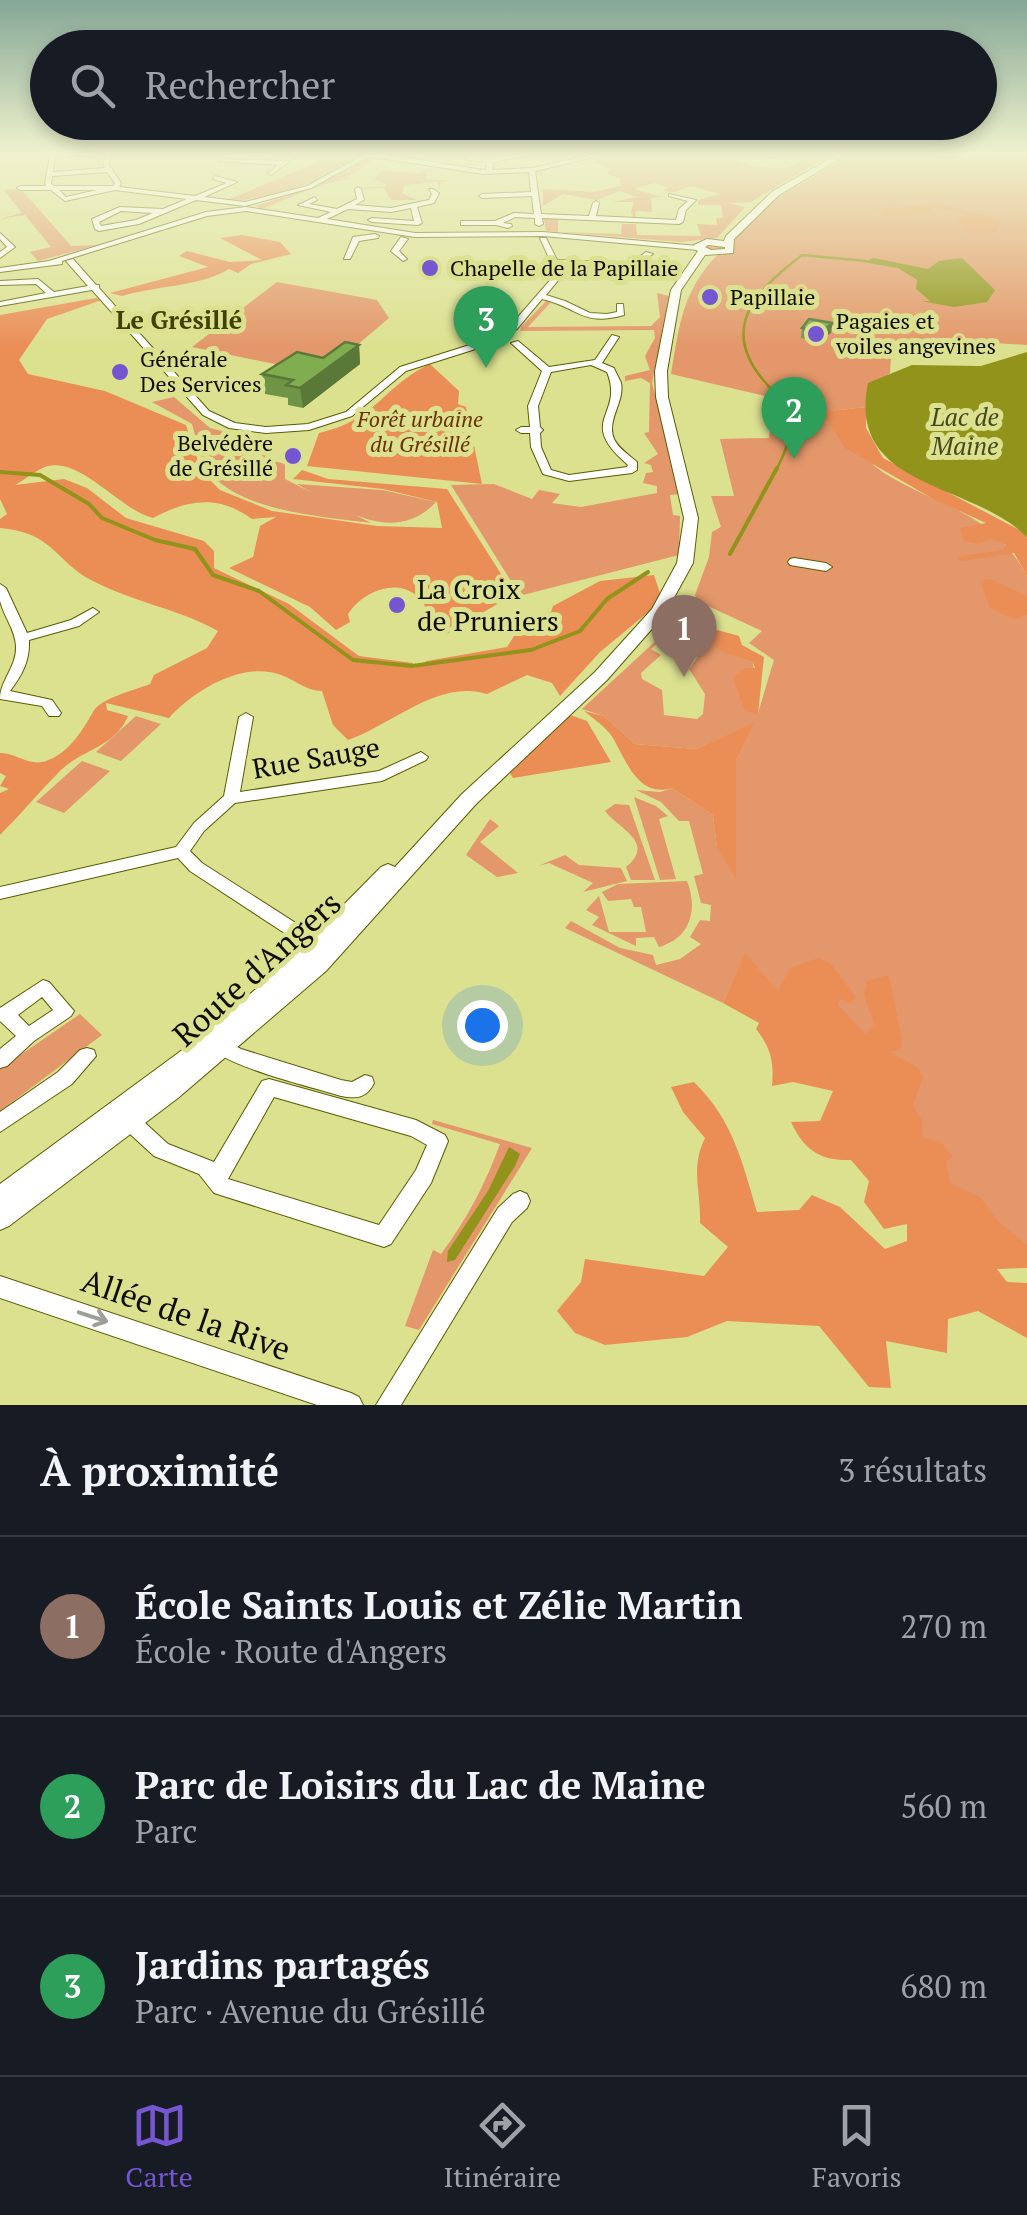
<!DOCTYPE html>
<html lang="fr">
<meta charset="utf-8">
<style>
body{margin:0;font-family:"PT Serif",serif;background:#242831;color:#f1f3f6}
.you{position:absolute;left:482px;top:1025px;width:35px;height:35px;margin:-25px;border:8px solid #fff;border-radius:50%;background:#1a73e8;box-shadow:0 0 0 15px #1a73e833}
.badge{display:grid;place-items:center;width:65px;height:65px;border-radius:50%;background:#7556d0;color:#fff;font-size:32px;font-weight:700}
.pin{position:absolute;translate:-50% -82px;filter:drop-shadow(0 2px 5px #0008)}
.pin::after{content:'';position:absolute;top:52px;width:35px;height:30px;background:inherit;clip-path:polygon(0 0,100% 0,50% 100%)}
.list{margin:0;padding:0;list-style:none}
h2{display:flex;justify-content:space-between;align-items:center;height:130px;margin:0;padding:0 40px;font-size:42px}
h2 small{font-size:32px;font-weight:400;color:#9ea1a6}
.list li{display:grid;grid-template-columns:65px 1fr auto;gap:30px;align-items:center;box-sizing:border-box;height:180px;padding:0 40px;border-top:2px solid #363941}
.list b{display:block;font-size:38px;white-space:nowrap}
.list p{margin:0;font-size:32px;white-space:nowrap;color:#9ea1a6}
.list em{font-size:32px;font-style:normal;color:#9ea1a6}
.icon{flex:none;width:55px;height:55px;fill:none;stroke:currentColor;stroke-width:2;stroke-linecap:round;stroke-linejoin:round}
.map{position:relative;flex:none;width:1027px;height:1405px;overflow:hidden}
.search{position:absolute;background:#171b24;box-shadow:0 5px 15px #0003;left:30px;right:30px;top:30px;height:110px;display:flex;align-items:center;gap:25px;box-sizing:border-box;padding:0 35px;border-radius:55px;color:#9ea1a6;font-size:38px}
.sheet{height:670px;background:#171b24}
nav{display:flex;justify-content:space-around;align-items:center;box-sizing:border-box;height:140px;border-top:2px solid #363941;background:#171b24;font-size:28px;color:#9ea1a6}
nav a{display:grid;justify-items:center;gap:5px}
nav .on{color:#7556d0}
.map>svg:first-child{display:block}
.green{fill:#e3976a}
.forest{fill:#ea8e56}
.water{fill:#91931b}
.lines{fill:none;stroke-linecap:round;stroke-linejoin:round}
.stream-far1{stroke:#91931b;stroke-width:2.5}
.stream{stroke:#91931b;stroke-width:4}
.street-casing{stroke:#5b5c00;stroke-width:2}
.secondary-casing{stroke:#5b5c00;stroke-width:2}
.street{fill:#fff;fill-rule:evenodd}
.secondary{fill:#fff;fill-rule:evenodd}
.wall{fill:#6e9545}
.shaded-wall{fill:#5a7938}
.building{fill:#80ad50;stroke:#5a7938;stroke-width:2.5}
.oneway{stroke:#9f9f99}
.poi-dot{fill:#7556d0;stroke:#dce190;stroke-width:4}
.labels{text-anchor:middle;stroke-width:10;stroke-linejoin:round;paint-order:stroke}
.far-poi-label{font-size:22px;fill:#0e0e00;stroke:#dce190;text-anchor:start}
.far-park-label{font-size:22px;font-style:italic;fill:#6c3205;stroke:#dce190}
.far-neighbourhood-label{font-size:25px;font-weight:bold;fill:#404100;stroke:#dce190}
.far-water-label{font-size:25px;font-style:italic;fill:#47481b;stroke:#dce190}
.poi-label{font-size:28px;fill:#0e0e00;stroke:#dce190;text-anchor:start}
.street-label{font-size:28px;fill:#0e0e00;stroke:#dce190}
.near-street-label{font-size:32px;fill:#0e0e00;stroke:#dce190}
</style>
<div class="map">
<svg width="1027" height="1405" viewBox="0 0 1027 1405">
<rect width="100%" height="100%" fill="#dce190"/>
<path class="green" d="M325,152H345L353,159C314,186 270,199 223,202L315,163Z
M618,152H719C732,162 764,170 782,168C802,165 810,152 835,152L751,202L729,203L745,207L717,238L681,242L546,231L544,219L558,217V232L621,234L622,224H636L637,235L701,236L697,224L717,225L716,218H723L721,205H698V200L720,194L691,186C675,190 679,195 663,190L669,187L654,183L634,189L662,197L651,198L652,212L636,211L635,219L631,212L634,202H612L637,197L620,191L597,200L563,194L543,206V189L593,192L621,186L620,178L607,174L610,168L592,162Z
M856,152H1027V345L994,343L891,356L890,373L866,394V407L823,412C842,431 861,458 884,473C942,509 992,511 1027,576V1257L964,1260L745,954L723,1003L565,928L571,921L620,948L653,955L656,965L680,959L701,944L690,937L700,920L710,921L711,905L701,903L694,876L703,874L689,821H679L661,802L636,790L660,792L672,788L713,815L717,847L734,875L736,761L754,723L696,749L635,744L604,716L582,709L674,624L687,633L674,628L651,649L661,655L641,673L642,679L662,690L664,715L697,719L703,714L705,694L689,669L708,643L753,662L758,713L774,660L749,643L762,631L697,601L695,595L709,557L712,532L721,527L711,496H734L720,439L769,438L774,398L671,374C680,322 682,291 720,252L703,248L706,244L727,246L771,201Z
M367,159H374L346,178L375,179L380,171L420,173L426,169L433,170L426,173V179L450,181L441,182L439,188L437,182L404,185L402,193L417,200H391L384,188L346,189L388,186C355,163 294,198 261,209L256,206L318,185Z
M21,189L71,246L98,245L38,261L30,252L51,247L25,215L0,219L22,213L4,190Z
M277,282L377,300L389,318L323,374L192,347Z
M657,293L669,296L652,383L680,494L670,495L673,515L680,516L679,555L511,598L516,589L451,485L494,484L532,499L539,490L560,494L552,503L581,507L657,493V486L643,483L646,473L653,472L651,465L644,463L658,454L644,433L649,432L650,383L641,378L625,381V376L650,370L645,356L655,338L654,330L520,331L521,327L547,300L552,301L528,327L651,326L660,317Z
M174,397L210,428L262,441L267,446V459L285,464V479L371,523C326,517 246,512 213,476C200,461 197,442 192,424L152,402Z
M297,484L382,490L436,502C394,547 339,508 297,484Z
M136,716L161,724L121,761L96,752Z
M82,761L110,771L64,813L36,802Z
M634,797L656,806L668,816L659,819L676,879L660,880Z
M615,804L629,805L655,880H631L626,867C657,842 617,828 605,811Z
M490,819L499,826L480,842L518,873L497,877L466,855Z
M565,855L579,865L621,868L627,881L583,892L593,883L549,863L538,866Z
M687,881C698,909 691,938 659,947L654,937L636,938V946L592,925L599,917L586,910L599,896L609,932H646L641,907H634L631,899L608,901L602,892L618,884Z
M80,1014L102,1035L0,1111V1069Z
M433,1120L532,1148L419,1330L405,1326L433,1250L441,1254C467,1219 485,1185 500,1144L432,1124Z"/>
<path class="forest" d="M937,203L1002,220L995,233L968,234L957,219L966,214L933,207L930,213L886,215L877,209Z
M242,235L280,242L291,254L251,264L238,273L229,269C199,287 159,285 122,296L110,293L208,267L179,256L187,251L230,262L262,260L220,238Z
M96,298L102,300L47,319L19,360L28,374L105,391L186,425L200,467L210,480L220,490L272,511L377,526L442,528L437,502L383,489L293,479L302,470L328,479L447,489L510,588L504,593V600L447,634H442L433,609L427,610C410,573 366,587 348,614L350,622L336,630L310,607L229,568L253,557L260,526L276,517L252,519C219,495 189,499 153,518C120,510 83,459 48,466C39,468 23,481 15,485L64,479L87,488L126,518L204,541L214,551V568L289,604L359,656L413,663L414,668L427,661L507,647L525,619L551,612L553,606L600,581L654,575L660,593L652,609L600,652L560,696L552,683L527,675L487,694C438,679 392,725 348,740L333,725L322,691C303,690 295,679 278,674C241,662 193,691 169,718L106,703L107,710L128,716C115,747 83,749 61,770C40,791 21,814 0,835V793L9,789L0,786L6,776L0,773V753C15,752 29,767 46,761C69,753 82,731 93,712C100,698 136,690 150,684L154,675L207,648L218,631C179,609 133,602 93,581C54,561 55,533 0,528V519L7,514L0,499V315Z
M430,364L459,391L458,404L466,407L482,484L307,466L319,433C377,420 383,386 430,364Z
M866,407V428L883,458L1023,532L1027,537V576L1014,553L960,561L958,557L1003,550L1006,545L991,538L979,544L964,541L960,528L986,523L935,500L845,448L822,412Z
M990,579L1027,596V615L1014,619L990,608L980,581Z
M710,628L739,636L742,645L764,657L758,714L745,711L733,678L745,668H755L753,662L723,652L704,639Z
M584,711L604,716L635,744L696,749L755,722L736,761V879L717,848L713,815L672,788C639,798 627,763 613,738C607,728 594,719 584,711Z
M570,715L587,721L611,762L513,778L508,770Z
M745,953L778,991L790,968L819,958L831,964L856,997L851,1003L841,999L837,1004L865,1034L874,1024L864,994L867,981L889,975L902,1040L901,1049L890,1052L918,1068L923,1077L913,1105L922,1121L923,1138L941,1142L953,1157L946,1162L950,1183L980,1197L999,1222L1027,1245V1268L997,1269L1007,1282L1027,1283V1338L978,1311L948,1319L947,1353L886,1341L891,1388L869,1387L819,1326L727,1321L687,1337L605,1345L575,1333L557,1311L581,1282L585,1259L704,1276L728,1247L700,1223C701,1189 690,1169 705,1138L683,1112L671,1087L694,1082C733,1120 742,1161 757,1212L799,1210L812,1195L840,1207L885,1249L907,1241V1224L884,1229L864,1202L869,1181L851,1160C820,1161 804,1150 791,1122L820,1121L833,1091L793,1082L772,1086C774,1062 771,1048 756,1029L759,1023L723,1003Z"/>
<path class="water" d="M874,258L928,269L939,261L962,258L995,290L987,302L954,307L921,301H930L916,289L917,280L898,268L863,262Z
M1027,352V537C971,481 846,489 868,383L912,365L981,366Z
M509,1147L520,1154L515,1166L455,1260L447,1262L448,1251L488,1191Z"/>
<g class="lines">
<path class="stream-far1" d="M776,471C783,456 793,436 790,419C787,403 774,393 764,381C718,327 757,290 802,255L866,261"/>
<path class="stream" d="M0,472L40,475L89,504L102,518L155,540L195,549L213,575L259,591L353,660L412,666L531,650L580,631L607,599L648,572
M730,554L777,468"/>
<defs>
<path id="street" d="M71,152L110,154L109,165L121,183L119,187L195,196L227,183L213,179L215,176L237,182L204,197L245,202L307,186L360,157L370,154L368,152L483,170H486L487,162L468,160L466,157L490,158L528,153L531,155L493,162L492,170L532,168L606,152H616L535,171L541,214L589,216L593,203L596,201L599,203L596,216L676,220L679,209L688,201L669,196V194L696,200L686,210L683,222L679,224L542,218L543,224L539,226L535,224V218L515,217L503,223L511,224L512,226L508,228L496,225H461V221H495L514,213L534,214L532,196L482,198L479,196L482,194L531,192L529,172L483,174L373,157L364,159L311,188L245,206L196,200L139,224L99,231L95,229L92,219L120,207L163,209L187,199L115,190L65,201L51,190H20L17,188L20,186H46L45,184L50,156ZM75,155L105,157L103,165L105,168L53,172L55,158ZM107,172L115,183L113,186H54L51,184L52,176ZM59,190H97L66,197ZM121,211L153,213L136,220L101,226L99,222Z
M295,152H302L271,175L268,173L278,165L219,161L222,159L282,161Z
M750,152L774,154L788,152L774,158Z
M358,187L361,189L364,200L355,205L391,208L429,200L432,194L429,189H433L439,193L434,203L417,207L422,223L418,225L372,222L368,220L372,218L414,221L411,208L391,212L348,209L327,219L415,233L543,232L698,246L702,248L698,250L543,236L415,237L246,211L207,216L62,261V264L0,272V268L49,261L206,212L246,207L318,218L331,212L298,205L315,197L317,200L309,204L337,209L357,199L355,189Z
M0,233L15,247L0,258V252L7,247L0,239Z
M375,234L379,236L378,238L359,241L350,259H344L353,237Z
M401,237L408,239L399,251L407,259L403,261L391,251Z
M540,238H546L557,260L631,263L646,252L653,254L633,267L560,265V278L546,295L565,301L590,313L607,314L617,312V304H623L624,315C582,327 578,307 542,299L517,329L485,346L406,371L352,416L309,430L266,433L229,428L203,415L92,290L0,306V302L46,293L36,284L0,285V281L38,279L54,292L88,286L66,261L73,259L96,285H99V288L209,411L235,423L266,427L308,424L346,412L400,367L479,342L511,325L552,278L553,267Z
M612,335L619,337L602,363L614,368C615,371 620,380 621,383C625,402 606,420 614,439C618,448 629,455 637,462V470L632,473L569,481L543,474L531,447L530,433H521L516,430L521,427H530L528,406L542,371L511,343L518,341L549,367L595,360ZM591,365L607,372C625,416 575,420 628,465L627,467L569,475L551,470L541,447L540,433L543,430L540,427L538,406L551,372Z
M794,558L826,563L832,567L826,571L790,565L788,562L790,559Z
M0,584L6,588L27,633L71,620L93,608L99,612L79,626L29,640C30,661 22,675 10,691L52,700L61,713L59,716H49L42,706L0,699C0,680 17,667 16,646C15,629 4,617 0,601C0,595 0,590 0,584Z
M246,713L253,717L240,792L379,771L421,752L428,757L426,760L382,781L235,803L204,831L190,851L202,863L330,945L333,950L330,955L324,957L318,955L190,871L178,858L0,899V887L176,847L194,823L224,796L239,717Z
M43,980L49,982L74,1011L71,1016L34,1041L7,1066L0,1068V1049L16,1036L0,1021V1008ZM42,997L53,1010L29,1026L18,1015Z
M216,1036L241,1049L341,1080L352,1082L365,1075L372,1077L374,1083C367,1098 356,1099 341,1096C312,1087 222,1066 207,1044L209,1039Z
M87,1048L94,1050L96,1056L72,1084L0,1132V1112L58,1072L80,1050Z
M269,1079L416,1120L445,1135L448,1141L431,1183L391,1244L384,1247L214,1193L199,1174L154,1156L117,1122L114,1116L117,1110L124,1107L131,1110L168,1144L214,1162L262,1081ZM274,1097L411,1136L427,1145L416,1170L379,1225L228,1179Z
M520,1191L527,1194L530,1201L527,1208L512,1222L401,1405H376L498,1208L513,1194Z
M0,1276L351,1393L359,1397L363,1405H317L0,1298Z"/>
<path id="secondary" d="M842,152H851L779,195L734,239L733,253L705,255L681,290L667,371L668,397L698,518L693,563L665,614L607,680L476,804L326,971L178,1098L9,1226L0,1230V1184L204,1034L287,962L381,867L388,864L395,867L462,794L595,672L652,609L677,563L684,518L656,397L655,371L671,290L698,251L694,249V245L707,239L724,241L726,236L773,191ZM708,245L725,247V249L711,250L705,247Z"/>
</defs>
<use href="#street" class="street-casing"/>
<use href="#secondary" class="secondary-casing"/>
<use href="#street" class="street"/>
<use href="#secondary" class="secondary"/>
</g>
<path class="wall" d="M802,328L831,333L818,341L801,338Z
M359,345L360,364L303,408L288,405V398L265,394L262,374L323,358Z"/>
<path class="shaded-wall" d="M833,323L831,333L818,341L820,332Z
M359,345L360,364L303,408L300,388Z"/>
<path class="building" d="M809,319L833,323L820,332L802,328Z
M345,342L359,345L300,388L286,385L293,380L262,374L297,352L323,358Z"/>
<defs><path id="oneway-shaft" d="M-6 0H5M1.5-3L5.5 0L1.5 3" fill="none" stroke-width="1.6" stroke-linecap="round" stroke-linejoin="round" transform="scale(2.5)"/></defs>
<use class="oneway" href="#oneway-shaft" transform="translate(93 1317) rotate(18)"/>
<linearGradient id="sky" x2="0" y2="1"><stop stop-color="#85a796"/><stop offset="0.44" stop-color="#eff2cd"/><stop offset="1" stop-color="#eff2cd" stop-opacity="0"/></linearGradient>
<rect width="1027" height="348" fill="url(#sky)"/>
<g class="poi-dot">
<circle cx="430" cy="268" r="10"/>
<circle cx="710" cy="297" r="10"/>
<circle cx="816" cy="334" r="10"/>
<circle cx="120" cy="372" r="10"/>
<circle cx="293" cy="456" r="10"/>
<circle cx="397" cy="605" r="10"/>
</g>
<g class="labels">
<g class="far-poi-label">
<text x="450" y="276">Chapelle de la Papillaie</text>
<text x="730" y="305">Papillaie</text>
<text x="836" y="329">Pagaies et<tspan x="836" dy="25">voiles angevines</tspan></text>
<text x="140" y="367">Générale<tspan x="140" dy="25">Des Services</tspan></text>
<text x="273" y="451" text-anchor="end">Belvédère<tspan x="273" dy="25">de Grésillé</tspan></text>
</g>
<g class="far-park-label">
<text x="420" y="427">Forêt urbaine<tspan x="420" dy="25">du Grésillé</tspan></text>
</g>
<g class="far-neighbourhood-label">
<text x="179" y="329">Le Grésillé</text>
</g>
<g class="far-water-label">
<text x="965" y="426">Lac de<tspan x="965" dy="29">Maine</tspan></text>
</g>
<g class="poi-label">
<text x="417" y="599">La Croix<tspan x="417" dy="32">de Pruniers</tspan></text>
</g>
<g class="street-label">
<text transform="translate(316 758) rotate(-10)" y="10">Rue Sauge</text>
</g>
<g class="near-street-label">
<text transform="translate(257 969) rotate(-42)" y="11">Route d'Angers</text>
<text transform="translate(186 1315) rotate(19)" y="11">Allée de la Rive</text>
</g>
</g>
</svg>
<div class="you"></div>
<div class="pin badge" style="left:684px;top:677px;background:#8d6e63">1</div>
<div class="pin badge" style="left:794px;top:459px;background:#2e9e5b">2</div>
<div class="pin badge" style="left:486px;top:368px;background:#2e9e5b">3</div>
<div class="search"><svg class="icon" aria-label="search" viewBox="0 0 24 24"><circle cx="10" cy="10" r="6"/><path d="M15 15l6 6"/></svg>Rechercher</div>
</div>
<section class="sheet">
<h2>À proximité<small>3 résultats</small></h2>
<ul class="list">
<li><span class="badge" style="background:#8d6e63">1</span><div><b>École Saints Louis et Zélie Martin</b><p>École · Route d'Angers</p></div><em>270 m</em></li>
<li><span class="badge" style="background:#2e9e5b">2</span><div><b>Parc de Loisirs du Lac de Maine</b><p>Parc</p></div><em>560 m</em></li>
<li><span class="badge" style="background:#2e9e5b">3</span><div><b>Jardins partagés</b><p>Parc · Avenue du Grésillé</p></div><em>680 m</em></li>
</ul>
</section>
<nav>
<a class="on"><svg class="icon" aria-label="map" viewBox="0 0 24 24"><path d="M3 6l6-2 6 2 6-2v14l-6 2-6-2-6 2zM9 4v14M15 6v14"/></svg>Carte</a>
<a><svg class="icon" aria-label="directions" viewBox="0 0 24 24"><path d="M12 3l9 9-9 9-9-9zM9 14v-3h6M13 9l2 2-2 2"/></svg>Itinéraire</a>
<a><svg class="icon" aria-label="saved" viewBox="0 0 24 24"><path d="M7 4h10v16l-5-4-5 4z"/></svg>Favoris</a>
</nav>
